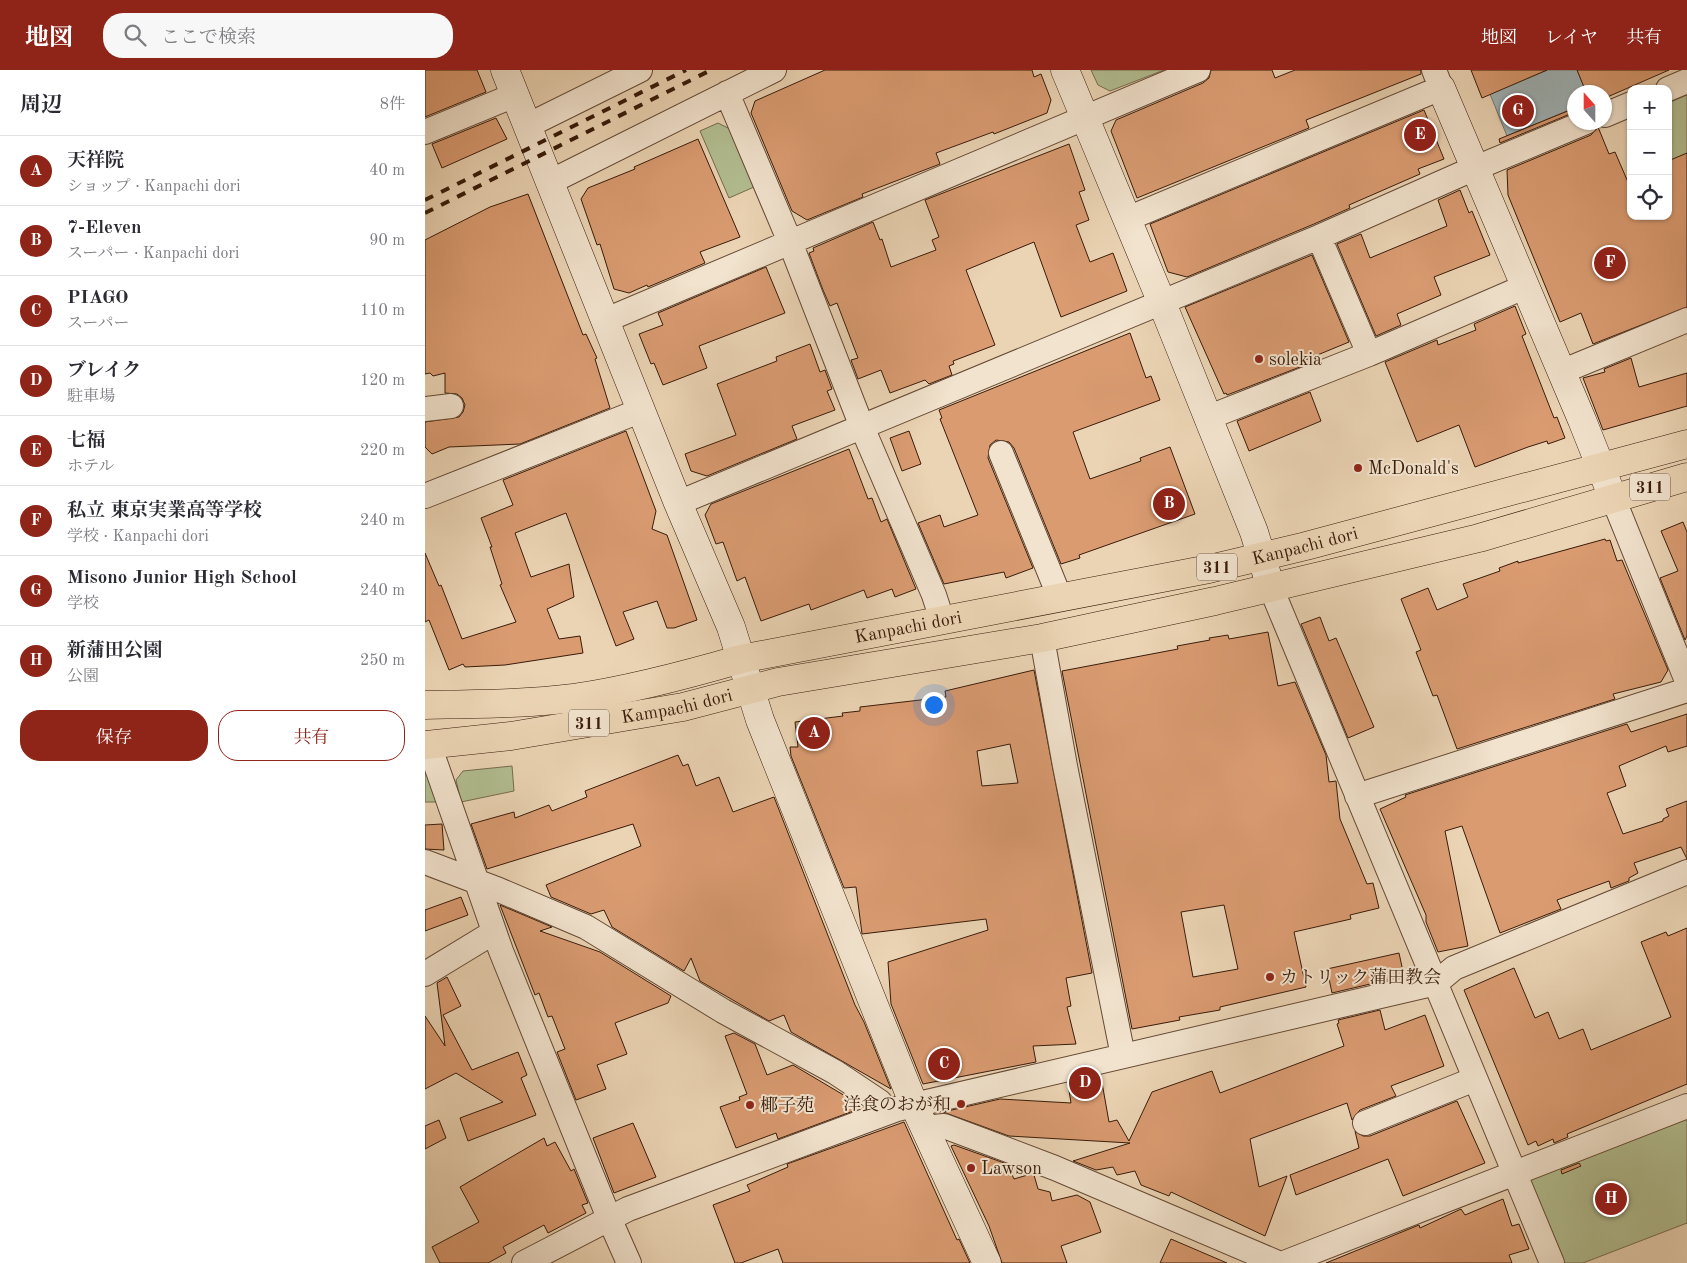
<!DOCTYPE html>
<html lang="ja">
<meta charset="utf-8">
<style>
body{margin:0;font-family:"Old Standard TT","Noto Serif JP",serif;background:#f7f7f7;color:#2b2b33}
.controls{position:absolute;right:15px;top:15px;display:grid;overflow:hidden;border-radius:10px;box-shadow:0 1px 4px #0004}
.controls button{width:45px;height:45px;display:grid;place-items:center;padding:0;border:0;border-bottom:1px solid #e1e1e2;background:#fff;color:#2b2b33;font:25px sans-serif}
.compass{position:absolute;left:1142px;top:15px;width:45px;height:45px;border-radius:50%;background:#fff;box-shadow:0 1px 4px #0004;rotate:339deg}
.you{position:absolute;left:508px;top:634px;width:18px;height:18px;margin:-12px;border:4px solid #fff;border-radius:50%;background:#1a73e8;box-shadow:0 0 0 8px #1a73e833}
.badge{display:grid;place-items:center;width:32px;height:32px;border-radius:50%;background:#8f2418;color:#fff;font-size:16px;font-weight:700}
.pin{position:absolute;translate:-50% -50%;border:2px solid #fff;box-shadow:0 1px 5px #0006}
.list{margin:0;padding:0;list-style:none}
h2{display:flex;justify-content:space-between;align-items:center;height:65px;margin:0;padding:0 20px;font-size:21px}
h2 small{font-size:16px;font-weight:400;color:#7c7c81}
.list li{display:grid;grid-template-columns:32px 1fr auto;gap:15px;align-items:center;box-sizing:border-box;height:70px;padding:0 20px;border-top:1px solid #e1e1e2}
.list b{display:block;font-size:19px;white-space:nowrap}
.list p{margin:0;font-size:16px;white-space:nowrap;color:#7c7c81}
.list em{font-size:16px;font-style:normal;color:#7c7c81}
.actions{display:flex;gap:10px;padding:15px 20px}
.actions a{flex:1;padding:11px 0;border:1px solid #8f2418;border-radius:20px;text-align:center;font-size:18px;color:#8f2418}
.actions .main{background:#8f2418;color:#fff}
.icon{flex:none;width:28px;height:28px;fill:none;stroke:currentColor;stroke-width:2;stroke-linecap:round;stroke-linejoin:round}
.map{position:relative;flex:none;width:1262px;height:1193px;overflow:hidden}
header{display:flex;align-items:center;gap:30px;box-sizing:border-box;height:70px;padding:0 25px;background:#8f2418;color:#fff}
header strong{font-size:24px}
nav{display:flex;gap:28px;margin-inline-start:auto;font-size:18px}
.search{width:350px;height:45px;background:#f7f7f7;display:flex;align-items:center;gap:12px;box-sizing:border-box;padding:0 18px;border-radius:20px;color:#7c7c81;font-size:19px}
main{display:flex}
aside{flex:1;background:#fff}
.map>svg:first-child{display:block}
.green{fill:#b2be91;stroke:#756c4d}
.water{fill:#9fb5ba;stroke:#767773}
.building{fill:#da9b71;stroke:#381b09;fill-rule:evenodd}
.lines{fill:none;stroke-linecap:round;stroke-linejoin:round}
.street-casing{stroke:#654934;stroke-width:26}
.secondary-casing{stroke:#381b09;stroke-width:29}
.primary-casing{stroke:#381b09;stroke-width:29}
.street{stroke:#f2e3ce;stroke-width:24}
.secondary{stroke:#f2e3ce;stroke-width:28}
.primary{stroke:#ebd4b4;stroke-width:28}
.rail{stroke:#381b09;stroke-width:4;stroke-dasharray:9 9;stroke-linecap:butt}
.poi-dot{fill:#8f2418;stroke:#f2e3ce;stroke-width:2}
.labels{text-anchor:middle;stroke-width:4;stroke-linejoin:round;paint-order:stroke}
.shield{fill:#f2e3ce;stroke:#705744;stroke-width:1}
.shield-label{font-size:16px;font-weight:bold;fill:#381b09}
.poi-label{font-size:18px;fill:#381b09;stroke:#f2e3ce;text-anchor:start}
.street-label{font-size:18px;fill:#381b09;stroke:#f2e3ce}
</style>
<header>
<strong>地図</strong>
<div class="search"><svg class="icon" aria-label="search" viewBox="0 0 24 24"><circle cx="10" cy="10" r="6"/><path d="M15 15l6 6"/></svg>ここで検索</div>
<nav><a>地図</a><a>レイヤ</a><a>共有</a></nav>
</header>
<main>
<aside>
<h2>周辺<small>8件</small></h2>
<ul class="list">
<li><span class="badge">A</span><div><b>天祥院</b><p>ショップ · Kanpachi dori</p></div><em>40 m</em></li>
<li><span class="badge">B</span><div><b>7-Eleven</b><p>スーパー · Kanpachi dori</p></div><em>90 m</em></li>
<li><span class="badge">C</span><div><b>PIAGO</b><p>スーパー</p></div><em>110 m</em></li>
<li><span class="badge">D</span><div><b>ブレイク</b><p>駐車場</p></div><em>120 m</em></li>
<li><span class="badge">E</span><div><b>七福</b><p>ホテル</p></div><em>220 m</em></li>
<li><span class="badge">F</span><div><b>私立 東京実業高等学校</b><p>学校 · Kanpachi dori</p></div><em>240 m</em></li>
<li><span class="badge">G</span><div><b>Misono Junior High School</b><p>学校</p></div><em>240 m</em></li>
<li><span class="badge">H</span><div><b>新蒲田公園</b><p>公園</p></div><em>250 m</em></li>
</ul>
<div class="actions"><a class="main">保存</a><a>共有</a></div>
</aside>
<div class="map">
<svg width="1262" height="1193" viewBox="0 0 1262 1193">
<rect width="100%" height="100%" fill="#ebd4b4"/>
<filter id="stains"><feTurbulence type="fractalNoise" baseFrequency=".004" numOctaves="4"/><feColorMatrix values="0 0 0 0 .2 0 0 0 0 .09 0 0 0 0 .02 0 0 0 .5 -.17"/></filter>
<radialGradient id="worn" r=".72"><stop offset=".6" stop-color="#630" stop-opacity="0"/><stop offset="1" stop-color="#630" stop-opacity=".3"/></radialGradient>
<path class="green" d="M666,0H739L685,21L673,15Z
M1262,25V101L1243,109V33Z
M293,53L307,60L329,117L304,128L275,61Z
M87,696L89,721L36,732L31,710L38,701Z
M0,704L4,705L13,732H0Z
M1262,1044V1153L1158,1193H1135L1102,1105Z"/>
<path class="water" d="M1123,0H1152L1161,22H1150L1149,38L1082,66L1065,24Z"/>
<path class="building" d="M0,0H52L61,22L0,47Z
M400,0H607L609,7L616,4L626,30L622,43L569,64L568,62L511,83L515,94L437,124L438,127L382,150L367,141L326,43L330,31Z
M786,0H847L850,8L870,0H996V4L881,50L884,58L712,128L686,61L691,50L778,13L784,8Z
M1046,0H1122L1057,28Z
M1152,0H1244L1180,28V22H1161Z
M1150,38V42L1075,73L1074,69Z
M999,40L1019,89L993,99L995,104L924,135L925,138L889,154L762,207L743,202L725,154Z
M71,48L82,69L17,98L7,74Z
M1173,57L1184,84L1190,82L1206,119V146H1243V91L1262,83V237L1168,274L1156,243L1135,252L1083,125L1082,100L1166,65Z
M273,69L315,167L275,182L280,193L223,217L222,215L204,223L189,219L175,174L172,175L156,129L163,118L210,99L209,97Z
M644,74L660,120L654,122L664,150L651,155L665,192L688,183L702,221L636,247L609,172L541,200L570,275L528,291L529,294L524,296L527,305L504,314L500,310L465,323L456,300L433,309L426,290L433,288L412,233L405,236L398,220L384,183L389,181L388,178L448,152L455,170L457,169L466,197L511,180L507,170L514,167L500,130Z
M1035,120L1044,143L1047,141L1065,185L1009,207L1016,225L972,244L976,255L951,266L912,174L936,164L945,188L1022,156L1013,130Z
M103,124L158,265L161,264L172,288L170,289L185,338L95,374L24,377L7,384L0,377V352L34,347L38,342L40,335L37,328L32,324L20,323V303L8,306L5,303L0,304V170L65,137Z
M887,185L924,272L873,293L875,297L802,325L801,323L799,324L760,237Z
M341,197L360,243L274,276L282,298L238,315L229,293L226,294L214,264L238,255L233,243Z
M1090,236L1101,264L1097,266L1129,348L1132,347L1140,368L1123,374L1122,371L1103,377L1050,397L1034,355L992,372L960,292L1012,270L1013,275L1051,260L1049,254Z
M705,263L721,308L726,306L735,330L648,362L665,409L716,391L715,388L745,377L770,444L654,485L655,488L636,494L589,378L584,372L571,370L565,375L563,388L608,498L581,508L579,502L519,514L493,453L515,445L519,457L553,445L515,349L517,348L514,340Z
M385,274L395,302L400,300L407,319L402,321L410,340L367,356L372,369L282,406L266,401L260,384L311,365L292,314L352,291L351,287Z
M1206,288L1214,317L1262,303V336L1178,360L1158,308L1180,302L1179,299Z
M885,322L896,351L824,381L812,351Z
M201,361L231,441L227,459L242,465L272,550L249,558H242L232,531L198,542L209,569L191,576L141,443L90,463L106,507L144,494L149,527L122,539L134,569L155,566L158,583L80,595L40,597L38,594L24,600L4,550L0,552V483L14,516L16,515L37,569L91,552L75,515L77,514L65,477H67L56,448L88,435L78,410Z
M484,361L496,394L477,401L465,368Z
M424,379L443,429L447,428L456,452L462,449L491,519L470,527L467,519L442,528L439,520L386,540L384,534L336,551L320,507L312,511L298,472L291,474L280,445L286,434Z
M1258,452L1262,462V566L1260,570L1235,508L1253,501L1236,461Z
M1180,469L1181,471L1185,470L1192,491L1197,490L1243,600L1236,612L1188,624L1190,629L1032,679L1012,625L1008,626L991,582L996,580L976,529L1003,518L1012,540L1043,527L1038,514L1075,501L1074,498L1093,491V493Z
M895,547L904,571L911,568L949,657L923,668L876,554Z
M843,562L853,616L870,612L901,685L904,712L911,711L915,749L942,814L948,813L954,838L925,845L926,849L869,862L881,917L795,937V940L754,947L755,950L707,959L637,601L753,579L752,576L785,570L784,568L803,565L804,569ZM799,835L813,899L768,907L756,842Z
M609,600L667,903L641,908L646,936L642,937L651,974L608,976L611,992L498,1014L466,934L463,892L563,860L561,849L437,864L431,817L419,818L366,686L365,677H373L370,652L418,646L417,643L435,641V637L521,627L520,621ZM585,674L593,713L557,716L552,681Z
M1262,644V676L1243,682L1241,676L1194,696L1201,716L1182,723L1198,764L1238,751V749L1244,746L1241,739L1262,731V789L1256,777L1209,793L1213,803L1204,808V811L1186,818L1184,811L1132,830L1136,839L1075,863L1037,756L1020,761L1043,876L1013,882L1001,852V845L955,739L981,727L980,725L1202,654L1206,662Z
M253,685L258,696L263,694L271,716L294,707L308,742L349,727L430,935L439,952L466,1019L366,962L359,945L344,951L275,911L266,888L259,901L187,857L179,840L166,844L126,827L121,815L216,776L208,754L62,799L46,754L89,742L90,748L124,735L127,741L162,727L160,721Z
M17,754L19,780L0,779V755Z
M36,827L43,845L0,861V840Z
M75,835L127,857L115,861L175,882L246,926L243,933L190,953L202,984L172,995L181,1019L151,1030L132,982L140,979L127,946L123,947L114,923L110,925Z
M1262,858V1014L1142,1064L1143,1067L1129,1073L1128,1069L1113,1076L1111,1071L1103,1075L1039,920L1089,898L1110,948L1123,942L1134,969L1158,959L1166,980L1246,947L1216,872L1241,862L1243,866Z
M974,883L979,906L907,923L902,899Z
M22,907L36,936L18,945L47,1000L93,982L102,1005L96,1008L111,1045L43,1071L35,1048L78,1032L31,1003L0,1019V946L20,976L12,913Z
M955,940L960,960L1000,945L1019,996L966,1016L971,1026L935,1040L927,1050L922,1033L825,1069L834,1117L862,1106L840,1166L746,1122L744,1126L716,1115L710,1101L692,1105L688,1097L671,1100L648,1091L705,1073L584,1066L518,1042L575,1029L646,1033L643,1014L676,1007L684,1052L692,1050L704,1071L727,1022L787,1001L795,1023L919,976L912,954L914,953L913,950Z
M309,963L330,974L342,1005L368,995L427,1030L431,1040L353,1069L351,1063L311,1078L295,1037L315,1030L314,1027L322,1024L300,966Z
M1032,1031L1060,1093L978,1126L963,1089L871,1125L865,1105L934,1078L930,1061L938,1066H945Z
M14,1050L21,1068L0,1079V1056Z
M479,1052L532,1170L534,1169L545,1193H358L353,1179L316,1193H310L288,1135L325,1121L322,1115L363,1097L362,1094Z
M208,1053L231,1107L189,1123L168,1068Z
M119,1068L122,1076L130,1072L146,1101L149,1099L163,1133L157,1135L161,1143L123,1163L119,1155L78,1177L81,1183L63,1193H15L7,1177L54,1152L35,1117Z
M529,1075L582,1094L589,1109L606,1104L609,1105L613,1119L625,1122L627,1131L652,1125L665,1132L676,1162L636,1176L642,1193H577L564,1156L526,1076Z
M1154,1093L1156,1096L1137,1104L1136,1100Z
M1078,1129L1087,1156L1094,1154L1104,1179L1084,1185L1087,1193H901L994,1155L995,1158L1036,1139L1040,1145Z
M746,1169L802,1193H735Z"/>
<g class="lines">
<defs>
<path id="street" d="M1243,19L1262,11
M302,23L365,172L437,357L509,525L517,550
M1180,45L1206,34
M102,56L215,0
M0,62L90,25
M125,112L349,0
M702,149L1016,18L1009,0
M894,167L944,284
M181,250L773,0
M1136,302L1262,250
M0,339L26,336
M782,348L944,284L1099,217
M576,383L635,528
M0,426L217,340
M1188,428L1262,611
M253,433L894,167L1034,105L1161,52
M846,518L1127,1193
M617,568L640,696L698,986
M4,675L76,881L184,1148L204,1193
M932,726L1262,620
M0,792L74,820L161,857L298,941L410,1002L455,1032L461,1043
M0,904L69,862
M940,1053L1050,1009
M499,1058L519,1056L575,1077L630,1098L853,1193
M99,1193L203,1139L472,1039L1011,913L1029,898L1262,802
M859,1193L1262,1036"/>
<path id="secondary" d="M80,0L253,433L306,557L335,650L489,1035L562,1193
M640,0L737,233L829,462L846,518
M1016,18L1157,350L1188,428"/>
<g id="primary">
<path id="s1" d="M0,635C49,634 100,634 149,628C205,620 261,605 316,589L784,499L881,476L1262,374"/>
<path id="s2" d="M0,675L86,666L258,637L353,612L617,568L790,531L1054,468L1262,407"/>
</g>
</defs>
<use href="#street" class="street-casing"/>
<use href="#secondary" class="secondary-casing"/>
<use href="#primary" class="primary-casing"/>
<use href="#street" class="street"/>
<use href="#secondary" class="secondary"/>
<use href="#primary" class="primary"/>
<path class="rail" d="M0,130L261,0
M0,143L286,0"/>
</g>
<g class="poi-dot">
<circle cx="834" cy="289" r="5"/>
<circle cx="933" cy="398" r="5"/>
<circle cx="845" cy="907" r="5"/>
<circle cx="536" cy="1034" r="5"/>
<circle cx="325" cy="1035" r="5"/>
<circle cx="546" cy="1098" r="5"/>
</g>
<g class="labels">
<g class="shield">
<rect x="1205" y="403.5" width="40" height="27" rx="4"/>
<rect x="772" y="483.5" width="40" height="27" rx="4"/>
<rect x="144" y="639.5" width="40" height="27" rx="4"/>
</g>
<g class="shield-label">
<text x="1225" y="423">311</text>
<text x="792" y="503">311</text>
<text x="164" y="659">311</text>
</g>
<g class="poi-label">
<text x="844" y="295">solekia</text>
<text x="943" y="404">McDonald's</text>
<text x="855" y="913">カトリック蒲田教会</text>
<text x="526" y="1040" text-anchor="end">洋食のおが和</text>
<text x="335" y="1041">椰子苑</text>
<text x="556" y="1104">Lawson</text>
</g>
<g class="street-label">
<text dy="6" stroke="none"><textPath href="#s1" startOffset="896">Kanpachi dori</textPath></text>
<text dy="6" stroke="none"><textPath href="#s1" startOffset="491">Kanpachi dori</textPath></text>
<text dy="6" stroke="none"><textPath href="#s2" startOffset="255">Kampachi dori</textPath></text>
</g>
</g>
<rect width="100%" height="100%" filter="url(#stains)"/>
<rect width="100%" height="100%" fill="url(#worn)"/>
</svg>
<div class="controls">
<button>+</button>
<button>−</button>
<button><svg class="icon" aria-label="locate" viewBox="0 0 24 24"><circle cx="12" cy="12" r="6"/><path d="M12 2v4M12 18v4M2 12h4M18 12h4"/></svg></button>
</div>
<svg class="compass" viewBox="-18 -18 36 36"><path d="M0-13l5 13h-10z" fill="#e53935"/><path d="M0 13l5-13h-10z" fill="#7c7c81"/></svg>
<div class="you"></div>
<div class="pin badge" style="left:389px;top:663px">A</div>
<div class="pin badge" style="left:744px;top:434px">B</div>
<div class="pin badge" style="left:519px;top:994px">C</div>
<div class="pin badge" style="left:660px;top:1013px">D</div>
<div class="pin badge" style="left:995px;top:65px">E</div>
<div class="pin badge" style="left:1185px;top:193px">F</div>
<div class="pin badge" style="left:1093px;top:41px">G</div>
<div class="pin badge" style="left:1186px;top:1129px">H</div>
</div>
</main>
